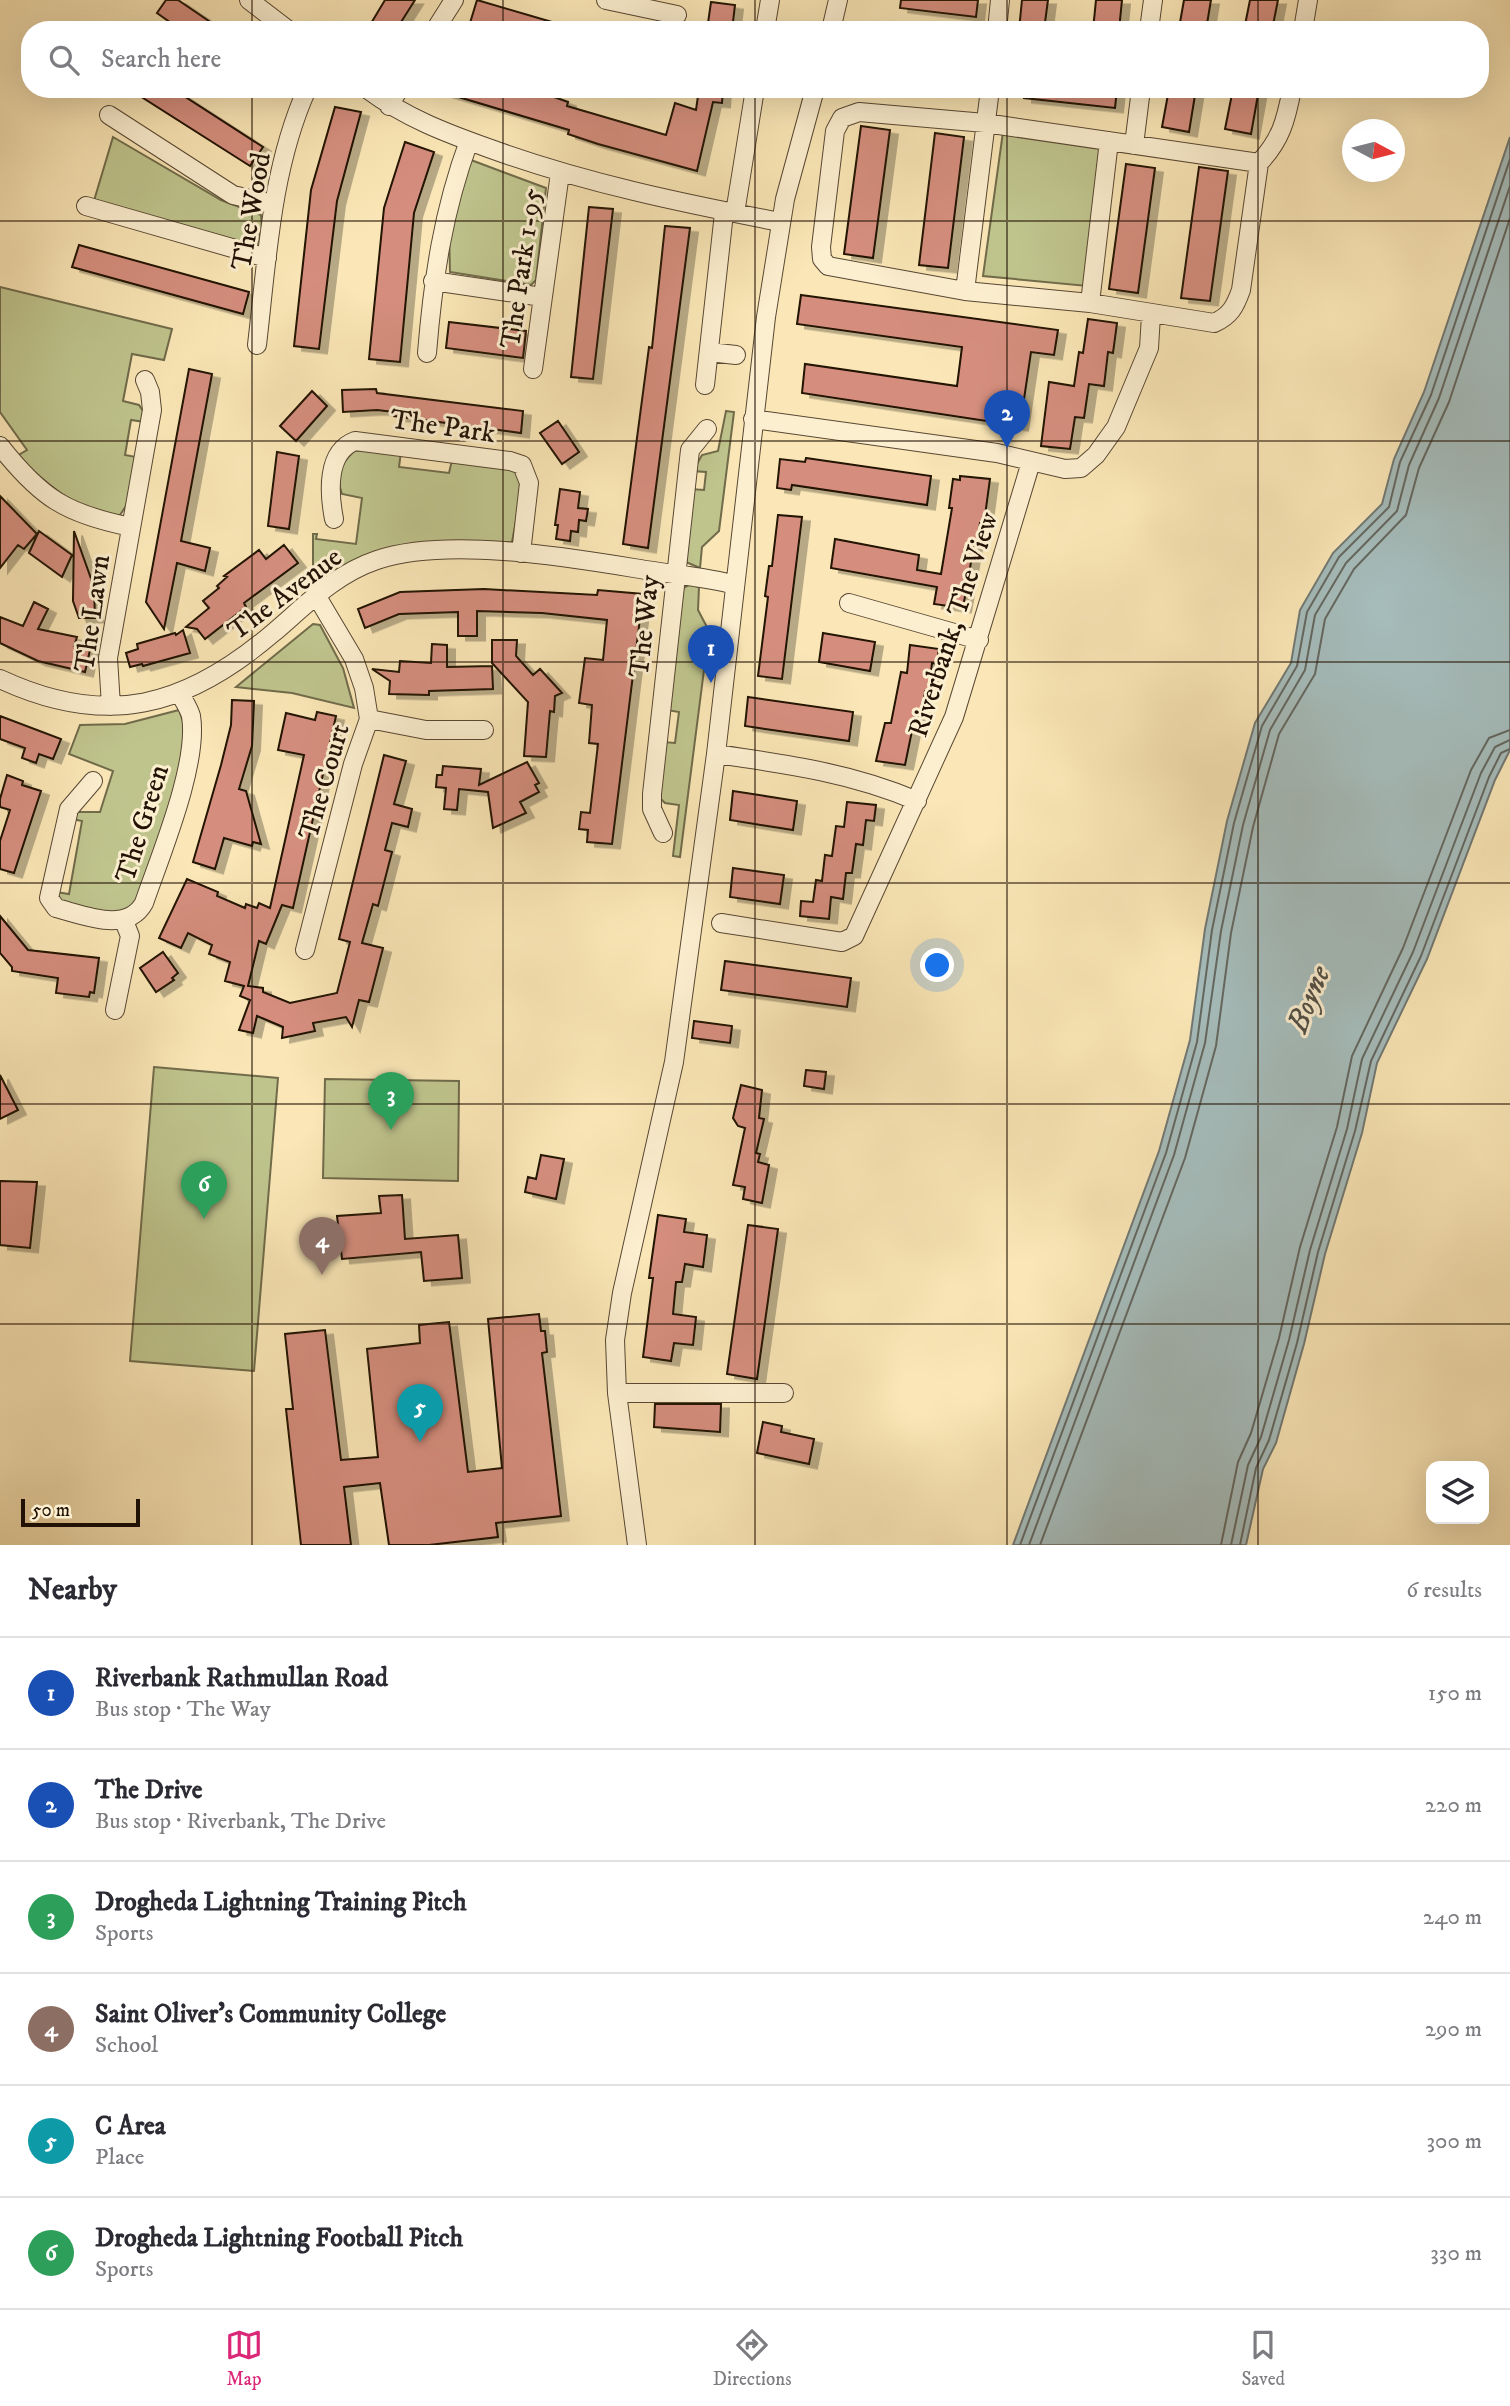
<!DOCTYPE html>
<meta charset="utf-8">
<style>
body{margin:0;font-family:"IM FELL DW Pica",serif;background:#f2f2f3;color:#2b2b33}
.controls{position:absolute;right:21px;bottom:21px;display:grid;overflow:hidden;border-radius:14px;box-shadow:0 7px 28px #0002}
.controls button{width:63px;height:63px;display:grid;place-items:center;padding:0;border:0;border-bottom:2px solid #e1e1e2;background:#fff;color:#2b2b33;font:35px sans-serif}
.compass{position:absolute;left:1342px;top:119px;width:63px;height:63px;border-radius:50%;background:#fff;box-shadow:0 7px 28px #0002;rotate:97deg}
.scale{position:absolute;left:21px;bottom:18px;width:119px;box-sizing:border-box;padding-left:7px;border:4px solid #221206;border-top:0;font-size:19px;line-height:24px;white-space:nowrap;color:#221206;-webkit-text-stroke:5px #fcefd0;paint-order:stroke}
.you{position:absolute;left:938px;top:966px;width:24px;height:24px;margin:-18px;border:5px solid #fff;border-radius:50%;background:#1a73e8;box-shadow:0 0 0 10px #1a73e833}
.badge{display:grid;place-items:center;width:46px;height:46px;border-radius:50%;background:#db2777;color:#fff;font-size:23px;font-weight:700}
.pin{position:absolute;translate:-50% -58px;filter:drop-shadow(0 2px 4px #0008)}
.pin::after{content:'';position:absolute;top:37px;width:24px;height:21px;background:inherit;clip-path:polygon(0 0,100% 0,50% 100%)}
.list{margin:0;padding:0;list-style:none}
h2{display:flex;justify-content:space-between;align-items:center;height:91px;margin:0;padding:0 28px;font-size:30px}
h2 small{font-size:23px;font-weight:400;color:#7c7c81}
.list li{display:grid;grid-template-columns:46px 1fr auto;gap:21px;align-items:center;box-sizing:border-box;height:112px;padding:0 28px;border-top:2px solid #e1e1e2}
.list b{display:block;font-size:26px;white-space:nowrap}
.list p{margin:0;font-size:23px;white-space:nowrap;color:#7c7c81}
.list em{font-size:23px;font-style:normal;color:#7c7c81}
.icon{flex:none;width:38px;height:38px;fill:none;stroke:currentColor;stroke-width:2;stroke-linecap:round;stroke-linejoin:round}
.map{position:relative;flex:none;width:1510px;height:1545px;overflow:hidden}
.search{position:absolute;background:#fff;box-shadow:0 7px 28px #0002;left:21px;right:21px;top:21px;height:77px;display:flex;align-items:center;gap:18px;box-sizing:border-box;padding:0 24px;border-radius:28px;color:#7c7c81;font-size:26px}
.sheet{height:763px;background:#fff}
nav{display:flex;justify-content:space-around;align-items:center;box-sizing:border-box;height:98px;border-top:2px solid #e1e1e2;background:#fff;font-size:19px;color:#7c7c81}
nav a{display:grid;justify-items:center;gap:4px}
nav .on{color:#db2777}
.map>svg:first-child{display:block}
.green{fill:#bfc48d;stroke:#706b4a;stroke-width:2}
.water{fill:#a5bcbb;stroke:#717873;stroke-width:2}
.lines{fill:none;stroke-linecap:round;stroke-linejoin:round}
.shore{stroke:#646760;stroke-width:2}
.building{fill:#d58e7e;stroke:#221206;stroke-width:2;filter:url(#shadow)}
.street-casing{stroke:#584732;stroke-width:20}
.street{stroke:#fcefd0;stroke-width:18}
.grid{fill:none;stroke:#221206;stroke-width:2;stroke-opacity:0.55}
.labels{text-anchor:middle;stroke-width:6;stroke-linejoin:round;paint-order:stroke}
.street-label{font-size:28px;fill:#221206;stroke:#fcefd0}
.water-label{font-size:30px;font-style:italic;fill:#504e45;stroke:#fcefd0}
</style>
<div class="map">
<svg width="1510" height="1545" viewBox="0 0 1510 1545">
<defs>
<filter id="shadow"><feDropShadow dx="8" dy="4.5" stdDeviation="0" flood-color="#0004"/></filter>
</defs>
<rect width="100%" height="100%" fill="#fae6b6"/>
<filter id="stains"><feTurbulence type="fractalNoise" baseFrequency=".00286" numOctaves="4"/><feColorMatrix values="0 0 0 0 .2 0 0 0 0 .09 0 0 0 0 .02 0 0 0 .5 -.17"/></filter>
<radialGradient id="worn" r=".72"><stop offset=".6" stop-color="#630" stop-opacity="0"/><stop offset="1" stop-color="#630" stop-opacity=".3"/></radialGradient>
<path class="green" d="M1003,132L1102,146L1087,286L983,276Z
M113,137L221,200L261,215L262,227L257,245L199,234L93,204Z
M471,160L546,188L536,280L531,285L450,272L449,230Z
M0,287L172,329L164,360L132,354L123,401L139,405L145,414V422L131,420L125,455L136,457L128,503L120,515C89,523 38,476 17,456L27,450L0,412Z
M726,411L734,412L719,531L702,547L700,568L686,562L691,489L704,490L706,472L693,471L702,455L718,451Z
M356,450L401,452L399,467L449,473L452,460L514,468L523,484L512,542L440,544L317,585L313,570V534H317L316,539L356,544L362,498L342,494C335,476 342,461 356,450Z
M689,585L699,587L698,610L709,631L680,857L673,856L679,805L665,803L659,797L663,742L675,743L679,712L667,710L681,589Z
M313,624L320,625L343,668L354,708L292,693L236,687Z
M179,710L185,727L183,761L140,898L120,915L61,902L56,892L69,894L82,821L72,819L77,812H100L113,771L69,754L80,725L125,724Z
M154,1067L278,1078L254,1371L130,1361Z
M325,1079L459,1081L458,1181L323,1178Z"/>
<path class="water" d="M1510,137V750L1495,780L1427,959L1377,1063L1362,1133L1325,1254L1304,1344L1276,1443L1263,1469L1246,1545H1013L1159,1151L1190,1040L1205,929L1227,821L1255,723L1291,663L1300,610L1333,553L1382,504L1394,459L1424,392Z"/>
<g class="lines">
<path class="shore" d="M1020,1545L1166,1153L1197,1042L1212,930L1234,823L1262,726L1297,666L1307,612L1339,557L1389,507L1400,462L1431,395L1510,159
M1029,1545L1174,1155L1205,1043L1221,931L1243,825L1270,730L1305,670L1315,615L1346,563L1397,511L1409,465L1439,398L1510,186
M1040,1545L1185,1158L1216,1046L1231,933L1253,827L1279,734L1315,674L1325,619L1354,569L1406,515L1419,468L1449,402L1510,218
M1221,1545L1238,1462L1251,1433L1279,1338L1300,1247L1337,1127L1352,1056L1403,948L1471,770L1489,738L1510,730
M1231,1545L1248,1465L1261,1437L1289,1340L1310,1250L1347,1129L1362,1059L1413,952L1481,773L1495,747L1510,740
M1240,1545L1256,1468L1269,1440L1297,1343L1318,1252L1355,1131L1371,1061L1421,956L1489,777L1501,753L1510,749"/>
</g>
<path class="building" d="M166,0H178L222,30H181L157,13Z
M385,0H415L396,30H367Z
M477,0L569,27L568,30H490L470,23Z
M901,0H978L976,17L900,8Z
M1022,0H1048L1044,30H1019Z
M1096,0H1122L1119,30H1093Z
M1184,0H1211L1206,30L1179,28Z
M1250,0H1278L1272,30H1244Z
M711,2L735,5L732,30H707Z
M129,89H173L263,147L250,166Z
M445,89H532L568,102L567,106L666,135L675,103L696,110L699,89H723L722,103L713,102L697,171L598,144L568,134L569,130L445,93Z
M1024,89H1117L1115,108L1024,98Z
M1169,89H1196L1189,132L1162,127Z
M1233,89H1259L1251,134L1225,129Z
M335,107L361,112L337,201L319,349L294,346L311,190Z
M861,126L890,130L873,258L844,254Z
M935,133L964,137L948,268L919,265Z
M405,142L434,152L414,213L400,362L369,359L384,208Z
M1126,164L1155,168L1138,293L1109,289Z
M1199,167L1228,171L1210,301L1181,298Z
M589,207L613,209L593,379L571,377Z
M665,226L690,228L648,548L623,544L649,347L652,348Z
M79,245L249,292L243,314L72,267Z
M801,295L1058,330L1054,355L1031,352L1020,426L802,393L805,364L957,386L962,347L797,324Z
M1088,319L1117,323L1113,353L1108,352L1104,386L1089,384L1084,418L1075,417L1070,449L1041,446L1049,382L1074,386L1079,352L1083,353Z
M449,322L526,331L523,358L446,348Z
M189,369L212,374L181,541L210,548L205,571L177,563L164,629L146,602Z
M376,389L377,393L523,411L521,433L394,416V412L377,410L343,412L342,390Z
M312,391L327,406L296,441L280,426Z
M558,421L579,452L562,464L540,433Z
M277,452L299,456L289,529L268,526Z
M806,458L931,476L927,505L792,485L791,490L777,488L780,459L805,462Z
M960,476L990,479L984,523H980L977,545H974L963,608L934,604L937,587L831,568L835,539L919,555L917,570L941,574L952,508H949L953,479L960,480Z
M560,489L580,492L578,508L588,509L586,521L579,520L578,532L571,531L570,541L556,539L558,525H555Z
M0,496L37,534L24,549L18,545L0,568Z
M778,515L802,517L782,679L758,676L768,597L765,596L769,566H772Z
M39,531L72,555L62,577L29,553Z
M74,531L94,587L95,618H79L73,601Z
M284,545L298,563L244,603L246,607L205,639L197,629L186,627L209,608L203,601L219,588L217,586L227,577L224,576L259,550L266,559Z
M484,589L597,595L598,590L643,594L612,844L587,842L588,830L579,829L581,812L590,813L598,744L589,743L592,705L579,703L585,658L603,660L607,620L542,613L477,611V636H458V612L399,614L365,628L358,609L400,592Z
M34,602L48,609L38,629L77,637L74,646L90,650L85,672L38,661L0,643V617L23,626Z
M183,630L190,653L143,666L142,664L130,667L126,653L138,649L137,644L175,633L176,635Z
M823,633L875,642L870,671L819,662Z
M492,640H517L516,656L533,675L540,669L562,693L555,696L554,712L550,711L546,757L524,756L528,702L492,663Z
M432,644L447,645V667L492,666L493,689L429,691V695L389,694L390,681L372,669L399,672L400,661L431,663Z
M910,645L939,649L937,664L932,663L929,691H925L922,717L915,716L905,765L876,761L885,723H891L901,672L907,673Z
M748,697L853,712L849,741L745,726Z
M232,700L254,701L252,746L239,789L246,791L261,844L253,842L252,846L224,838L215,869L193,862L221,765L231,725Z
M317,712L336,716L293,908L282,905L266,944L259,941L248,986L263,988V992L290,1003L337,993L350,942L339,939L384,755L406,761L394,804L412,809L408,827L392,823L385,850L392,852L378,906L373,904L362,943L383,948L369,1002L359,1000L352,1027L346,1017L313,1023L315,1031L282,1038L283,1027L257,1016L253,1033L239,1030L250,1000L240,996L244,986L225,981L230,962L209,954L212,945L188,933L181,948L159,938L187,879L218,892L217,896L245,908L246,904L257,908L259,903L270,908L304,755L278,750L286,713L315,720Z
M0,716L61,739L53,759L39,754L36,763L22,758L25,748L0,739Z
M527,762L539,783L535,785L539,792L520,802L526,813L493,828L488,792L459,789L457,810L444,809L446,788L436,787L437,775H442L443,766L481,769L479,785Z
M7,775L23,781L22,785L41,791L14,873L0,869V841L10,810L0,807V799Z
M733,791L797,801L793,830L730,820Z
M847,802L876,805L874,821L866,820L863,845L856,844L852,873H846L843,899L831,897L829,919L800,916L801,901L813,902L816,880L822,881L825,855L832,856L836,826L844,827Z
M733,868L784,875L780,904L730,897Z
M0,916L28,950L99,958L94,993L90,992L89,997L56,993L58,978L12,971V967L0,953Z
M163,952L178,973L172,978L174,980L156,992L140,968Z
M725,961L851,978L847,1007L721,990Z
M694,1021L732,1026L730,1043L692,1038Z
M806,1070L826,1072L824,1089L804,1086Z
M0,1075L18,1110L0,1119Z
M741,1085L762,1090L759,1118L764,1119L756,1153L760,1154L758,1162L769,1165L762,1203L743,1199L745,1187L733,1185L745,1128L738,1126L733,1118Z
M541,1155L564,1159L556,1199L525,1192L528,1177L536,1179Z
M0,1181L37,1182L30,1248L0,1245Z
M402,1195L405,1239L458,1235L462,1278L424,1281L421,1252L342,1259L337,1216L381,1213L379,1196Z
M658,1215L686,1219L684,1232L707,1235L703,1267L685,1264L682,1282H676L673,1314L696,1317L693,1345L674,1343L671,1361L643,1357L653,1278H649Z
M748,1225L778,1229L757,1379L727,1374Z
M539,1314L541,1331H545L547,1352L542,1353L561,1516L496,1523L498,1537L429,1545H389L380,1483L344,1487L351,1545H301L286,1409H293L285,1334L325,1330L341,1460L378,1457L367,1349L420,1343L419,1325L449,1322L468,1472L502,1468L488,1319Z
M655,1404H721L720,1432L654,1427Z
M763,1422L782,1426L781,1432L814,1439L809,1464L757,1453Z"/>
<g class="lines">
<defs>
<path id="street" d="M249,0L288,30
M606,0L677,15
M435,30L454,0
M765,30L770,0
M831,30L838,0
M997,30L1000,0
M1149,30L1153,0
M1303,30L1308,0
M367,89C406,118 446,133 491,149C585,183 682,203 780,222
M389,106L399,89
M859,112L985,123L1259,163L1241,290C1235,307 1230,316 1214,323L1090,303L965,291L828,266L822,259L821,247L835,131L842,118Z
M109,115L233,195L273,204
M1134,145L1141,89
M1259,163C1281,140 1286,120 1292,89
M86,206L267,258
M735,213L755,89
M433,281L542,297
M965,291L990,89
M1090,303L1109,141
M257,345C267,260 271,169 307,89
M709,352L736,355
M427,353C433,279 443,211 469,141
M533,369L560,173
M705,385L724,213
M753,419L997,453L1065,469L1081,468L1096,455L1116,427L1149,348L1151,315
M0,446C41,498 66,514 131,527
M334,519C329,493 326,452 355,441L510,461L522,465L529,483L521,553
M849,603L979,640
M0,679C107,729 186,707 273,633C306,605 335,574 377,560C448,536 572,558 646,570C676,575 707,577 735,585
M111,706L108,658L152,410L150,392L145,380
M369,719L426,730H484
M716,754C786,764 852,773 917,801
M93,781L69,809L49,898L56,908C84,915 127,934 144,903C160,856 199,764 191,716C189,708 183,700 179,692
M663,833L652,809V794L690,450L707,429
M721,923L842,942L854,936L954,717L1031,462
M305,950L353,764L369,719L364,688L354,659L316,595
M115,1010L130,936L124,921
M617,1393H784
M637,1545L617,1393L615,1340L622,1293L674,1062L716,754L766,317L785,199L815,89"/>
</defs>
<use href="#street" class="street-casing"/>
<use href="#street" class="street"/>
</g>
<path class="grid" d="M252,0V30M503,0V30M755,0V30M1007,0V30M1258,0V30M252,89V1545M503,89V1545M755,89V1545M1007,89V1545M1258,89V1545M0,221H1510M0,441H1510M0,662H1510M0,883H1510M0,1104H1510M0,1324H1510"/>
<g class="labels">
<g class="street-label">
<text transform="translate(250 211) rotate(-80)" y="10">The Wood</text>
<text transform="translate(520 268) rotate(-82)" y="10">The Park 1-95</text>
<text transform="translate(443 425) rotate(8)" y="10">The Park</text>
<text transform="translate(284 593) rotate(-37)" y="10">The Avenue</text>
<text transform="translate(91 613) rotate(-82)" y="10">The Lawn</text>
<text transform="translate(952 624) rotate(-72)" y="10">Riverbank, The View</text>
<text transform="translate(643 626) rotate(-84)" y="10">The Way</text>
<text transform="translate(323 781) rotate(-74)" y="10">The Court</text>
<text transform="translate(141 823) rotate(-73)" y="10">The Green</text>
</g>
<g class="water-label">
<text transform="translate(1308 999) rotate(-68)" y="10">Boyne</text>
</g>
</g>
<rect width="100%" height="100%" filter="url(#stains)"/>
<rect width="100%" height="100%" fill="url(#worn)"/>
</svg>
<div class="controls">
<button><svg class="icon" aria-label="layers" viewBox="0 0 24 24"><path d="M12 4l9 5-9 5-9-5zM3 14l9 5 9-5"/></svg></button>
</div>
<svg class="compass" viewBox="-18 -18 36 36"><path d="M0-13l5 13h-10z" fill="#e53935"/><path d="M0 13l5-13h-10z" fill="#7c7c81"/></svg>
<div class="scale">50 m</div>
<div class="you"></div>
<div class="pin badge" style="left:711px;top:683px;background:#1a4fb4">1</div>
<div class="pin badge" style="left:1007px;top:448px;background:#1a4fb4">2</div>
<div class="pin badge" style="left:391px;top:1130px;background:#2e9e5b">3</div>
<div class="pin badge" style="left:322px;top:1275px;background:#8d6e63">4</div>
<div class="pin badge" style="left:420px;top:1442px;background:#0f9aa8">5</div>
<div class="pin badge" style="left:204px;top:1219px;background:#2e9e5b">6</div>
<div class="search"><svg class="icon" aria-label="search" viewBox="0 0 24 24"><circle cx="10" cy="10" r="6"/><path d="M15 15l6 6"/></svg>Search here</div>
</div>
<section class="sheet">
<h2>Nearby<small>6 results</small></h2>
<ul class="list">
<li><span class="badge" style="background:#1a4fb4">1</span><div><b>Riverbank Rathmullan Road</b><p>Bus stop · The Way</p></div><em>150 m</em></li>
<li><span class="badge" style="background:#1a4fb4">2</span><div><b>The Drive</b><p>Bus stop · Riverbank, The Drive</p></div><em>220 m</em></li>
<li><span class="badge" style="background:#2e9e5b">3</span><div><b>Drogheda Lightning Training Pitch</b><p>Sports</p></div><em>240 m</em></li>
<li><span class="badge" style="background:#8d6e63">4</span><div><b>Saint Oliver's Community College</b><p>School</p></div><em>290 m</em></li>
<li><span class="badge" style="background:#0f9aa8">5</span><div><b>C Area</b><p>Place</p></div><em>300 m</em></li>
<li><span class="badge" style="background:#2e9e5b">6</span><div><b>Drogheda Lightning Football Pitch</b><p>Sports</p></div><em>330 m</em></li>
</ul>
</section>
<nav>
<a class="on"><svg class="icon" aria-label="map" viewBox="0 0 24 24"><path d="M3 6l6-2 6 2 6-2v14l-6 2-6-2-6 2zM9 4v14M15 6v14"/></svg>Map</a>
<a><svg class="icon" aria-label="directions" viewBox="0 0 24 24"><path d="M12 3l9 9-9 9-9-9zM9 14v-3h6M13 9l2 2-2 2"/></svg>Directions</a>
<a><svg class="icon" aria-label="saved" viewBox="0 0 24 24"><path d="M7 4h10v16l-5-4-5 4z"/></svg>Saved</a>
</nav>
